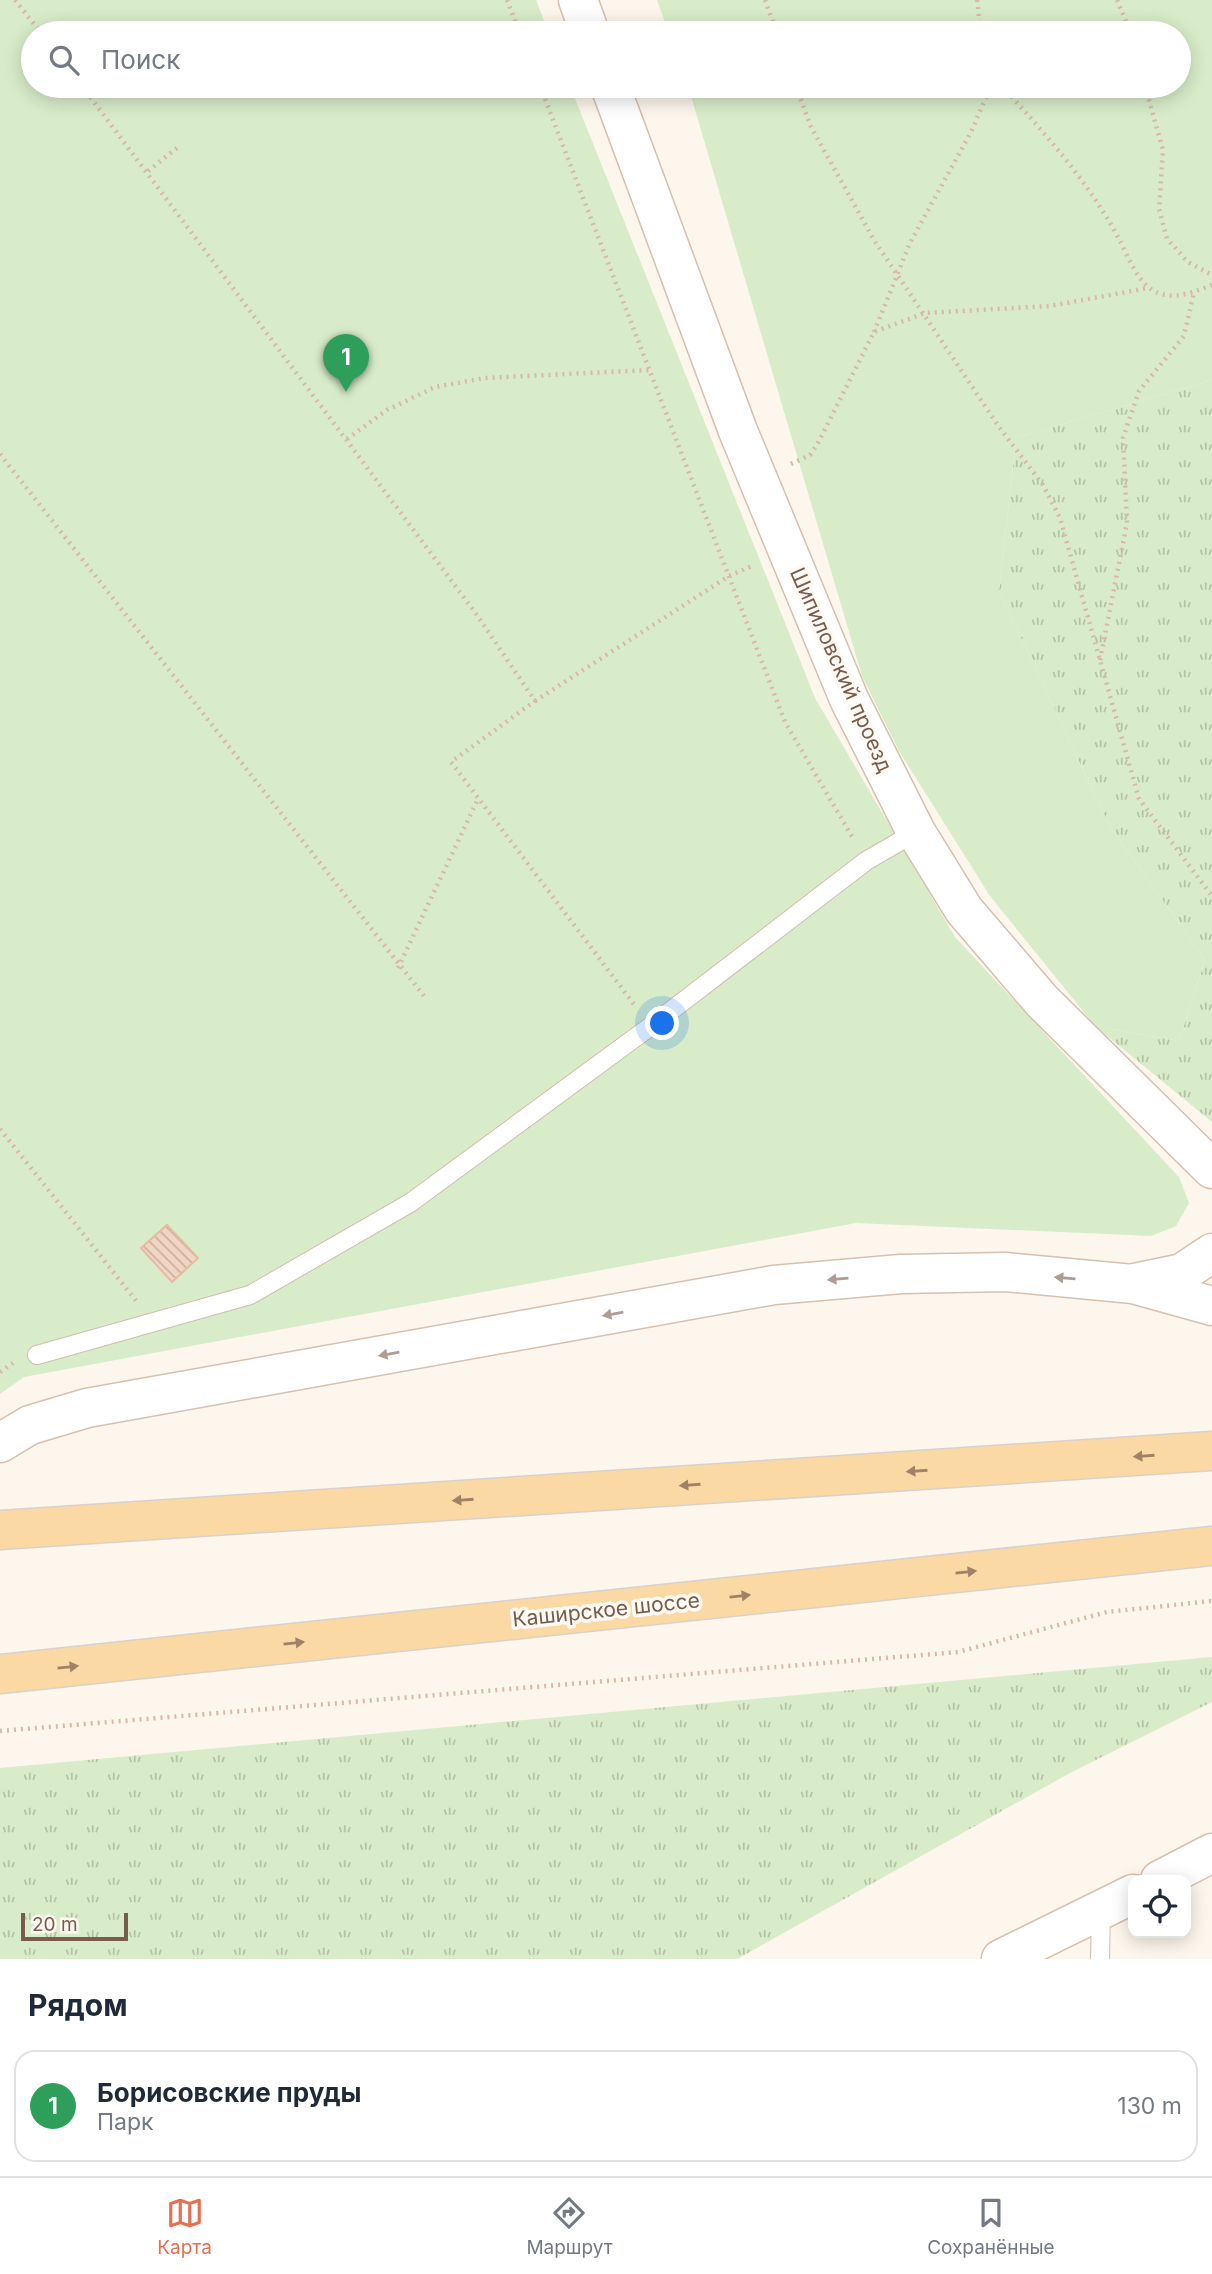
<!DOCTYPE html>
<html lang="ru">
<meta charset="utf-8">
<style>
body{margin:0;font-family:Inter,sans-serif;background:#f6f6f7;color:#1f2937}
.controls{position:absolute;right:21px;bottom:21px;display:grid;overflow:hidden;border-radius:14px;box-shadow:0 4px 18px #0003}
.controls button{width:63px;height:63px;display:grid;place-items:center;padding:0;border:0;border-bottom:2px solid #e0e1e3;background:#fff;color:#1f2937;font:35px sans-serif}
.scale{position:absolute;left:21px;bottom:18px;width:107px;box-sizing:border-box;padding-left:7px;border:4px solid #7a5c4d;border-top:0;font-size:19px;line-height:24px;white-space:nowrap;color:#7a5c4d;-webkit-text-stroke:5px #fffaf3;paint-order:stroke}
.you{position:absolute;left:663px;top:1024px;width:24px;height:24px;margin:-18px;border:5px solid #fff;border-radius:50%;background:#1a73e8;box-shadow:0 0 0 10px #1a73e833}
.badge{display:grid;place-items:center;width:46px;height:46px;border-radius:50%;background:#e76f51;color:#fff;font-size:23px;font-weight:700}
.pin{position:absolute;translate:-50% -58px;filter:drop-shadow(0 2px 4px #0008)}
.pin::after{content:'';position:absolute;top:37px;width:24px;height:21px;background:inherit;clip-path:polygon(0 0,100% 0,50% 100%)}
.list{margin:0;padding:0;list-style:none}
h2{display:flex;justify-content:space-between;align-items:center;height:91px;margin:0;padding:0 28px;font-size:30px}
h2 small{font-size:23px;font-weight:400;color:#747a83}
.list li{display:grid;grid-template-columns:46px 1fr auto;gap:21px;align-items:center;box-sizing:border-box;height:112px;margin:0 14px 14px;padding:0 14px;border:2px solid #e0e1e3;border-radius:21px}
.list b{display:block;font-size:26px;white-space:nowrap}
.list p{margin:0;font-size:23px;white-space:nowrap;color:#747a83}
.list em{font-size:23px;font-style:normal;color:#747a83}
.icon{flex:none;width:38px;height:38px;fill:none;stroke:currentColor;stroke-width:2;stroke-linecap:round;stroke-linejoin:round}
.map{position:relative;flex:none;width:1212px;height:1959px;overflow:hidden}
.search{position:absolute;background:#fff;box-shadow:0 4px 18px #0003;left:21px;right:21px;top:21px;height:77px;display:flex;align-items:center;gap:18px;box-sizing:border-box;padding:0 24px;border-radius:38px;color:#747a83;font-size:26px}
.sheet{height:217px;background:#fff}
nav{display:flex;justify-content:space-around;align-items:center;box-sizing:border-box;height:98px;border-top:2px solid #e0e1e3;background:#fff;font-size:19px;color:#747a83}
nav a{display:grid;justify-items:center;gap:4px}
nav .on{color:#e76f51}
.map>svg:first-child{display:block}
.grass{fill:url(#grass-tufts)}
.green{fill:#d8ecc9}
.building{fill:url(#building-back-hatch);stroke:#e6bba3;stroke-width:2}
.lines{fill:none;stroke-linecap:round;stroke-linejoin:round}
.service-casing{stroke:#d1beb0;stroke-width:20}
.secondary-casing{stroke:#d6c0b0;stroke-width:41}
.primary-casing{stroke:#dad1cd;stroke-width:41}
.path{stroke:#d9b8a5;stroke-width:4.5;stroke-dasharray:2 5;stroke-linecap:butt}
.service{stroke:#fff;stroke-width:18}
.secondary{stroke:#fff;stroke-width:38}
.primary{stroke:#fbd9a5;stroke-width:38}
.oneway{fill:#af9d94}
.oneway2{fill:#a18267}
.labels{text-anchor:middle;stroke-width:7;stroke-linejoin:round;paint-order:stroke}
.street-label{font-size:21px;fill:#7a5c4d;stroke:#fffaf3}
</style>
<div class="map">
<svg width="1212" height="1959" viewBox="0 0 1212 1959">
<defs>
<pattern id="grass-tufts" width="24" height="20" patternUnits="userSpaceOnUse" patternTransform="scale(1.75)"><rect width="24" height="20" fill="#d8ecc9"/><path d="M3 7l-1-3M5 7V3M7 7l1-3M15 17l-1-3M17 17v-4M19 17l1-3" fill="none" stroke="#b4c2a5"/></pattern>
<pattern id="building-back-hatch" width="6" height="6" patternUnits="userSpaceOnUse" patternTransform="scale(1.75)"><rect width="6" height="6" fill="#f3d5c3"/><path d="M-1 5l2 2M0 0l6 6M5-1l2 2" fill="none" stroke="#cab0a1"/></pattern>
</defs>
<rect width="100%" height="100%" fill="#fdf6ec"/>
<path class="grass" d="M1212,380V1122L1095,1026L1179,1041L1205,960L1109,825L999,591L1016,438Z
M1212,1657V1702L1070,1773L737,1959H0V1768Z"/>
<path class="green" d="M0,0H536L549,33H33V86H570L815,698L955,937L1179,1177L1189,1203L1176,1226L1151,1236L856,1223L24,1377L0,1394Z
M657,0H1212V380L1016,438L999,591L1109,825L1205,960L1179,1041L1095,1026L990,896L899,751L862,676L688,86H1179V33H669Z"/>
<path class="building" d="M167,1225L198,1258L172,1282L141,1248Z"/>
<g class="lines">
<defs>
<path id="service" d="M37,1355L250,1295L410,1203L651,1026L866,861L916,832
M1100,1959L1101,1910"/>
<path id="secondary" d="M578,0L590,33
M610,86L738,431L849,699L916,832L964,910L1042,1001L1212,1169
M1134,1283L1182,1273L1212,1253
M0,1443L30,1425L87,1408L774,1285L901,1274L1005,1272L1133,1284L1212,1306
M1160,1880L1212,1853
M1001,1959L1133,1894"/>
<path id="primary" d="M0,1530L1212,1451
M0,1674L1212,1546"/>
</defs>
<use href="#service" class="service-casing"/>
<use href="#secondary" class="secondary-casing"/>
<use href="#primary" class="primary-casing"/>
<path class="path" d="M15,0L41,33
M507,0L520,33
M765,0L777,33
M977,0L981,33
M1117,0L1131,33
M82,86L477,615L535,701L451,762L636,1007
M540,86L785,722L854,840
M796,86L811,127L874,240L999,427L1043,485L1060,518L1139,799L1212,896
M1002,86C1046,135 1088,181 1119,239C1127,254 1136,279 1151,289C1171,302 1191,293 1212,285
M1145,86L1163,150L1159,209L1167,239L1188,262L1212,275
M148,171L177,148
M874,332L910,243L971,132L991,86
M347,439L387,410L435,387L485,378L649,370
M0,454L424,996
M791,464L810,455L817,445L874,332L925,313L1050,306L1148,288
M1100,660L1127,523L1123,438L1139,391L1184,336L1194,292
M535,701L729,576L754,565
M398,968L478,799
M0,1129L137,1302
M0,1372L13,1363
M0,1731L958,1652L1107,1612L1212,1601"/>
<use href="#service" class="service"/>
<use href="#secondary" class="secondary"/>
<use href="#primary" class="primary"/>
</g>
<defs><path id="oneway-solid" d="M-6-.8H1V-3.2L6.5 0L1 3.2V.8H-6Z" transform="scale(1.75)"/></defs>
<g class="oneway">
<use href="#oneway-solid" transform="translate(1065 1278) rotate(-175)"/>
<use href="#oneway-solid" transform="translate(838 1279) rotate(175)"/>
<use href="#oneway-solid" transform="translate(613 1314) rotate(170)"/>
<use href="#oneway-solid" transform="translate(389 1354) rotate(170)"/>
</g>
<g class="oneway2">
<use href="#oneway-solid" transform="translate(1144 1456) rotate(176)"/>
<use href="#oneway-solid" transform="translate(917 1471) rotate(176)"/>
<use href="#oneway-solid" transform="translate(690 1485) rotate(176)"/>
<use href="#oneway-solid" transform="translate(463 1500) rotate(176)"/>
<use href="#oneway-solid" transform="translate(966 1572) rotate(-6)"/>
<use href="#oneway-solid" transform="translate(740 1596) rotate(-6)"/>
<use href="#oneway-solid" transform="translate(294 1643) rotate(-6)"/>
<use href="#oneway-solid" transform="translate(68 1667) rotate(-6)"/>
</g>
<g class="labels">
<g class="street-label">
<text transform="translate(841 670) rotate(66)" y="7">Шипиловский проезд</text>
<text transform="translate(606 1610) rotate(-6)" y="7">Каширское шоссе</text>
</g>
</g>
</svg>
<div class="controls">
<button><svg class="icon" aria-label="locate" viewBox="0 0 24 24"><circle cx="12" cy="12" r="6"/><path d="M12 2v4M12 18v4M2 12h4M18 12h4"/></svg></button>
</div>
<div class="scale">20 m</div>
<div class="you"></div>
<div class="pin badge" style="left:346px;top:392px;background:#2e9e5b">1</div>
<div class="search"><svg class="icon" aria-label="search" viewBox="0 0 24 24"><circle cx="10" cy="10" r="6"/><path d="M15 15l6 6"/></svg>Поиск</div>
</div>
<section class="sheet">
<h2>Рядом<small></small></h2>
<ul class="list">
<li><span class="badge" style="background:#2e9e5b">1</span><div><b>Борисовские пруды</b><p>Парк</p></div><em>130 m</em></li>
</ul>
</section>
<nav>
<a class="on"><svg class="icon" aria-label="map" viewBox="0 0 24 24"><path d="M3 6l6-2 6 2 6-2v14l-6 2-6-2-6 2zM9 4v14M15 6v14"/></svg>Карта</a>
<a><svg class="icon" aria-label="directions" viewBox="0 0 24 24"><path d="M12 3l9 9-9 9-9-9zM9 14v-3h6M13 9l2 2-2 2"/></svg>Маршрут</a>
<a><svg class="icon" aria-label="saved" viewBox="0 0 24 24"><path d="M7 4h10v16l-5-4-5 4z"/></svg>Сохранённые</a>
</nav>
